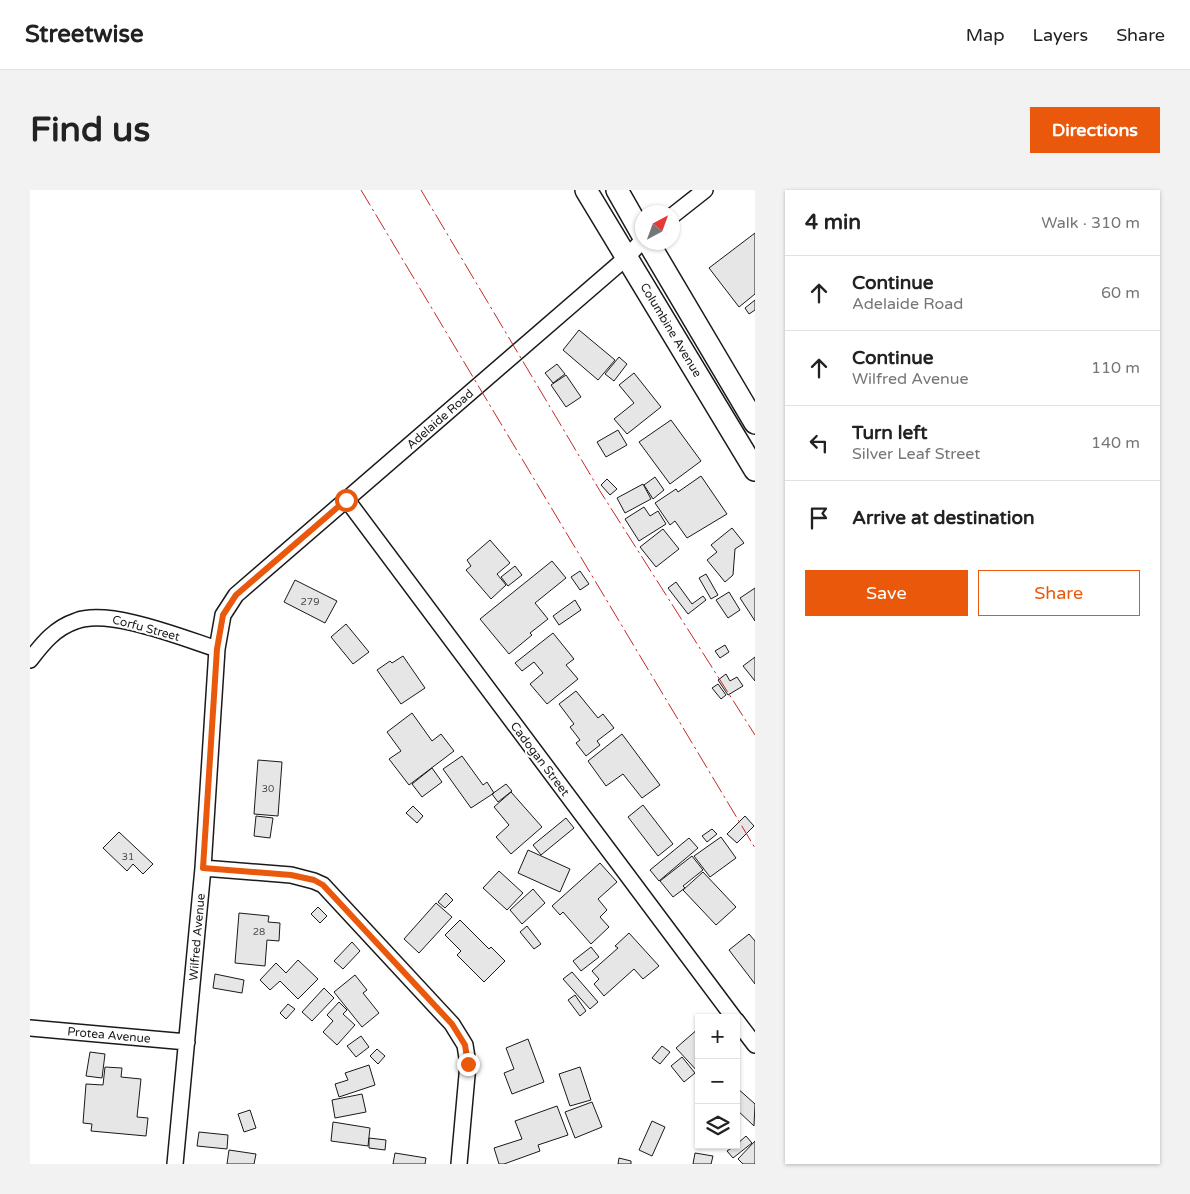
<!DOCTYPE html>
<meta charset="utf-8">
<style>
body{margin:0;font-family:"Varela Round",sans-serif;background:#f2f2f2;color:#222}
.controls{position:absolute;right:15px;bottom:15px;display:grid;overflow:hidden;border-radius:0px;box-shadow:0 1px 4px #0004}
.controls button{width:45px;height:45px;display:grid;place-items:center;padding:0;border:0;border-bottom:1px solid #e0e0e0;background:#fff;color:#222;font:25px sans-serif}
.compass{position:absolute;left:605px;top:15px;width:45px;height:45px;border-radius:50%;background:#fff;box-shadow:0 1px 4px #0004;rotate:41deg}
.stop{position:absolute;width:15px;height:15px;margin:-11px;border:4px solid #ea580c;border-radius:50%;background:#fff}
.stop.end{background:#ea580c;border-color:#fff;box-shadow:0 1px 5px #0008}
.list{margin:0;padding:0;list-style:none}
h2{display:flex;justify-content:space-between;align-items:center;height:65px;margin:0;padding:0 20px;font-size:21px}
h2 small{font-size:16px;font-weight:400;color:#767676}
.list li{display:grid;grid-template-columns:32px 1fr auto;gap:15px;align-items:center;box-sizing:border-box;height:75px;padding:0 20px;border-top:1px solid #e0e0e0}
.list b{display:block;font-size:19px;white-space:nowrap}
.list p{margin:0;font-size:16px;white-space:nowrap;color:#767676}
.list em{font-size:16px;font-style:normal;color:#767676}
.actions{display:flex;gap:10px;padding:15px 20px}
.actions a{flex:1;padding:11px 0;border:1px solid #ea580c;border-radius:0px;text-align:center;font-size:18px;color:#ea580c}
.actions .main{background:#ea580c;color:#fff}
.icon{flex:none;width:28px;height:28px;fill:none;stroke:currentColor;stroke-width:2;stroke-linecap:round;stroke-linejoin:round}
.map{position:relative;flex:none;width:725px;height:974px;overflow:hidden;border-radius:0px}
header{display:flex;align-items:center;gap:30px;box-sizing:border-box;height:70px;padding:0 25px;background:#fff;border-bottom:1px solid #e0e0e0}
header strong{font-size:24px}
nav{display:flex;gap:28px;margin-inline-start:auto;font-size:18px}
.intro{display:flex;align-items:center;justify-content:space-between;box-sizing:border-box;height:120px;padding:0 30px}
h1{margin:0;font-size:35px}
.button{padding:12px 22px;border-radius:0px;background:#ea580c;color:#fff;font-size:18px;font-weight:700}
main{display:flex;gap:30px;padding:0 30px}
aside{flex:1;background:#fff;border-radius:0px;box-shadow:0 1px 4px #0004}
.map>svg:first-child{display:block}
.building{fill:#e6e6e6;stroke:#1a1a1a}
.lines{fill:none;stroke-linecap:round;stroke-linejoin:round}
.street-casing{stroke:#1a1a1a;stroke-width:18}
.secondary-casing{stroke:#1a1a1a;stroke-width:24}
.street{stroke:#fff;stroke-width:15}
.secondary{stroke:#fff;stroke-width:21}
.power{stroke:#c62828;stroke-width:1;stroke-dasharray:18 4 2.5 4;stroke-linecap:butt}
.route{stroke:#ea580c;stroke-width:6}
.labels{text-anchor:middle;stroke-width:4;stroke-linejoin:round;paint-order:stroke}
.number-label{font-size:10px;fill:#4d4d4d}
.street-label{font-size:12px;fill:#1a1a1a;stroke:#fff}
</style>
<header>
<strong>Streetwise</strong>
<nav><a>Map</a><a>Layers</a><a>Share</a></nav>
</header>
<div class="intro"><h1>Find us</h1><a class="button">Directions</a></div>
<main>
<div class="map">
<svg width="725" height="974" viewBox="0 0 725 974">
<rect width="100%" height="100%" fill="#fff"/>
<path class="building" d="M725,43V104L709,117L679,78Z
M725,110V120L719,124L715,118Z
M549,140L585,170L568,190L533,160Z
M589,167L597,174L584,191L575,184Z
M527,174L535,184L523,193L515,183Z
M604,183L631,217L597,244L584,229L604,213L589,195Z
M536,185L551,207L536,217L521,195Z
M641,230L671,271L640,294L609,252Z
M588,240L597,255L576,267L567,252Z
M671,286L697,324L657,348L645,331L640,335L625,313L646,299L648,302Z
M625,287L634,300L623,309L614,295Z
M577,289L587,299L580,305L571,295Z
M613,294L621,309L595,323L587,308Z
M614,317L620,326L628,321L636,334L609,351L595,329Z
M702,338L714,353L705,359L703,385L695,392L677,370L687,362L681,355Z
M633,339L649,359L626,377L610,357Z
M460,350L480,373L467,384L476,395L461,409L436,380L441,376L437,370Z
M522,371L536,388L505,413L518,429L500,443L502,445L479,464L450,429Z
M485,376L492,385L478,396L471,387Z
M550,381L559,394L550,400L541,387Z
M676,384L688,405L681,409L669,388Z
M265,390L307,411L295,433L254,412Z
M646,392L662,414L673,406L676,410L658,424L638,398Z
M725,398V431L710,408Z
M699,402L710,420L698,428L686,410Z
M545,410L551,420L529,435L523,426Z
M316,434L339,462L323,474L301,447Z
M523,443L544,469L536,475L548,489L517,514L500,494L513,483L504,472L492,481L485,473Z
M695,455L699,462L690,468L685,461Z
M373,466L395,498L371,514L347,480L360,471L362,473Z
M725,467V491L713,476Z
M696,484L700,491L707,487L713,496L698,505L688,490Z
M688,494L696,505L691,509L682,498Z
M546,501L568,528L573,524L584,538L567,551L570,555L556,566L546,553L550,550L540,537L544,534L529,514Z
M382,523L402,551L411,544L424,561L379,595L359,569L371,561L357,542Z
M592,544L630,595L612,608L593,584L576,596L558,571Z
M432,566L453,595L457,592L464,603L441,618L413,579Z
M228,570L252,572L248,626L224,624Z
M402,578L412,592L392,607L382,594Z
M476,594L482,601L468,612L462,604Z
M481,602L512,637L481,664L466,647L479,635L464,617Z
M613,615L643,654L628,666L598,627Z
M383,616L393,626L387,633L376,623Z
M226,626L243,628L240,648L224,646Z
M715,626L724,636L707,653L697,644Z
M536,628L544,638L511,665L503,655Z
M682,639L687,644L677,652L672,646Z
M89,642L123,674L113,684L103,674L97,681L73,658Z
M691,647L706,668L680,687L664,666Z
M659,648L668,658L629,691L620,680Z
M498,660L540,679L530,702L488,683Z
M662,666L673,680L653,696L655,698L643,707L630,691Z
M570,673L587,692L568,709L577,720L570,727L579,737L561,754L533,722L530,725L522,716Z
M469,681L493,703L477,720L453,698Z
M673,682L706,717L686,735L653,700Z
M503,699L515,713L492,734L480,720Z
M416,703L423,710L415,718L408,712Z
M406,713L422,727L389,763L374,749Z
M288,717L297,726L290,733L281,724Z
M209,723L239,726L238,732L250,733L249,751L237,750L235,776L205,773Z
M430,730L459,759L461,757L475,771L454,792L427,765L431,761L415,745Z
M497,736L511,754L504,759L490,742Z
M599,743L629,776L613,789L604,779L574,806L564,794L569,789L562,781L588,758L585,756Z
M719,744L725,751V794L699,760Z
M322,752L330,761L313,779L304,771Z
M561,757L569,767L551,781L543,771Z
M268,770L288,789L268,809L250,791L240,800L230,790L246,773L256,783Z
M542,782L568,812L560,819L533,789Z
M185,784L214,790L212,803L183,798Z
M325,785L337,800L333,803L349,823L332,837L304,802Z
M294,798L304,808L282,831L272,822Z
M545,805L556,821L550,826L538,810Z
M309,812L317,820L313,824L325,835L307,855L293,842L303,831L297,825Z
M258,814L265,819L256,829L250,823Z
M669,838V883L646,858Z
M331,846L339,857L326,867L317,856Z
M498,849L514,892L482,904L474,883L484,879L476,858Z
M632,856L640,862L630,874L622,868Z
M347,859L355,866L348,874L340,866Z
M60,862L75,864L72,888L56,886Z
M652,867L665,883L654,892L641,876Z
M339,875L345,895L309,907L305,894L318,890L315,883Z
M75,877L92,878L91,887L111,889L107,927L118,928L116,946L61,941L62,934L53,933L56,894L73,895Z
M550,877L561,910L540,916L529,884Z
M706,897L725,914L724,936L706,919Z
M332,904L336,922L305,928L302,910Z
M562,912L572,937L545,948L535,922Z
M527,916L538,945L508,955L510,961L474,974H469L464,958L492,949L485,931Z
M220,920L226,938L214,942L208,924Z
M622,931L635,937L622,966L609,960Z
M303,932L340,938L338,956L301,951Z
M169,942L198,945L197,959L167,956Z
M716,946L722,953L703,968L697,961L706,955Z
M339,948L356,950L355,960L339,958Z
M725,951V974H713L708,969Z
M199,960L226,964L224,974H197Z
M365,963L396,968L395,974H363Z
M665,963L683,966L681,974H663Z
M589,968L601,971V974H588Z"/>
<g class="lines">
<defs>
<path id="street" d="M642,26L675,0
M317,310L704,828
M0,470C13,453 25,438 46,431C79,418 153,448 187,459
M173,678L261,685L284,691L293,695L422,834L435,855L438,874L429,974
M706,830L725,855
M0,838L157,852
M145,974L173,678L187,459L193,425L206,405L597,67L612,51"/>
<path id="secondary" d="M556,0L725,280
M587,0L612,44
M618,52L725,233"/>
</defs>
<use href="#street" class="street-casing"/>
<use href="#secondary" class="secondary-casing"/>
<use href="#street" class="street"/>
<use href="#secondary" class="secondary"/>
<path class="power" d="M331,0L725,658
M391,0L570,301L725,545"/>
</g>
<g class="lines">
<path class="route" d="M316,310L206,405L193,425L187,459L173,678L261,685L284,690L293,695L422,834L435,855L438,874"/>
</g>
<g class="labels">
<g class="number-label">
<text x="280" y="415">279</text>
<text x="238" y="602">30</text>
<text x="98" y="670">31</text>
<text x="229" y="745">28</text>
</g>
<g class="street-label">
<text transform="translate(641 140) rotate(59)" y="4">Columbine Avenue</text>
<text transform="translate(410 229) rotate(-41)" y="4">Adelaide Road</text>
<text transform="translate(116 438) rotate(15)" y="4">Corfu Street</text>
<text transform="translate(510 569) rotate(53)" y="4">Cadogan Street</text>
<text transform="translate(167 747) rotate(-85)" y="4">Wilfred Avenue</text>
<text transform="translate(79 845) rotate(5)" y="4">Protea Avenue</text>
</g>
</g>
</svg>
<div class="controls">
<button>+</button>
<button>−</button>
<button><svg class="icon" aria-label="layers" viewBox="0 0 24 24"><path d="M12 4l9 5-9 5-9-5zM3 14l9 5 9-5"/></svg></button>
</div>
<svg class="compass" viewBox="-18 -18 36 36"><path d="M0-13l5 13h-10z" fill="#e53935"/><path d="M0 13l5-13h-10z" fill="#767676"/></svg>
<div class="stop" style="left:316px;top:310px"></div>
<div class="stop end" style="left:438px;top:874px"></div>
</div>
<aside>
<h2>4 min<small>Walk · 310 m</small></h2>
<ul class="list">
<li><svg class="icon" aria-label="ahead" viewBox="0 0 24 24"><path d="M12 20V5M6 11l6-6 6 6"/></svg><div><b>Continue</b><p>Adelaide Road</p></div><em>60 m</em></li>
<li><svg class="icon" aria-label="ahead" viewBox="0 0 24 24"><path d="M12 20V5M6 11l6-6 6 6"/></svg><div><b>Continue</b><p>Wilfred Avenue</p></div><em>110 m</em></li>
<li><svg class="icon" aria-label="left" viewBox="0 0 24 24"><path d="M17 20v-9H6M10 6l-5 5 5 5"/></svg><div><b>Turn left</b><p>Silver Leaf Street</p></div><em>140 m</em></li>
<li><svg class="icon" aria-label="arrive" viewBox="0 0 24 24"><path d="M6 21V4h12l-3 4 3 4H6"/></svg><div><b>Arrive at destination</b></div></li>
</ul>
<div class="actions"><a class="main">Save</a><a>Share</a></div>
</aside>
</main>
